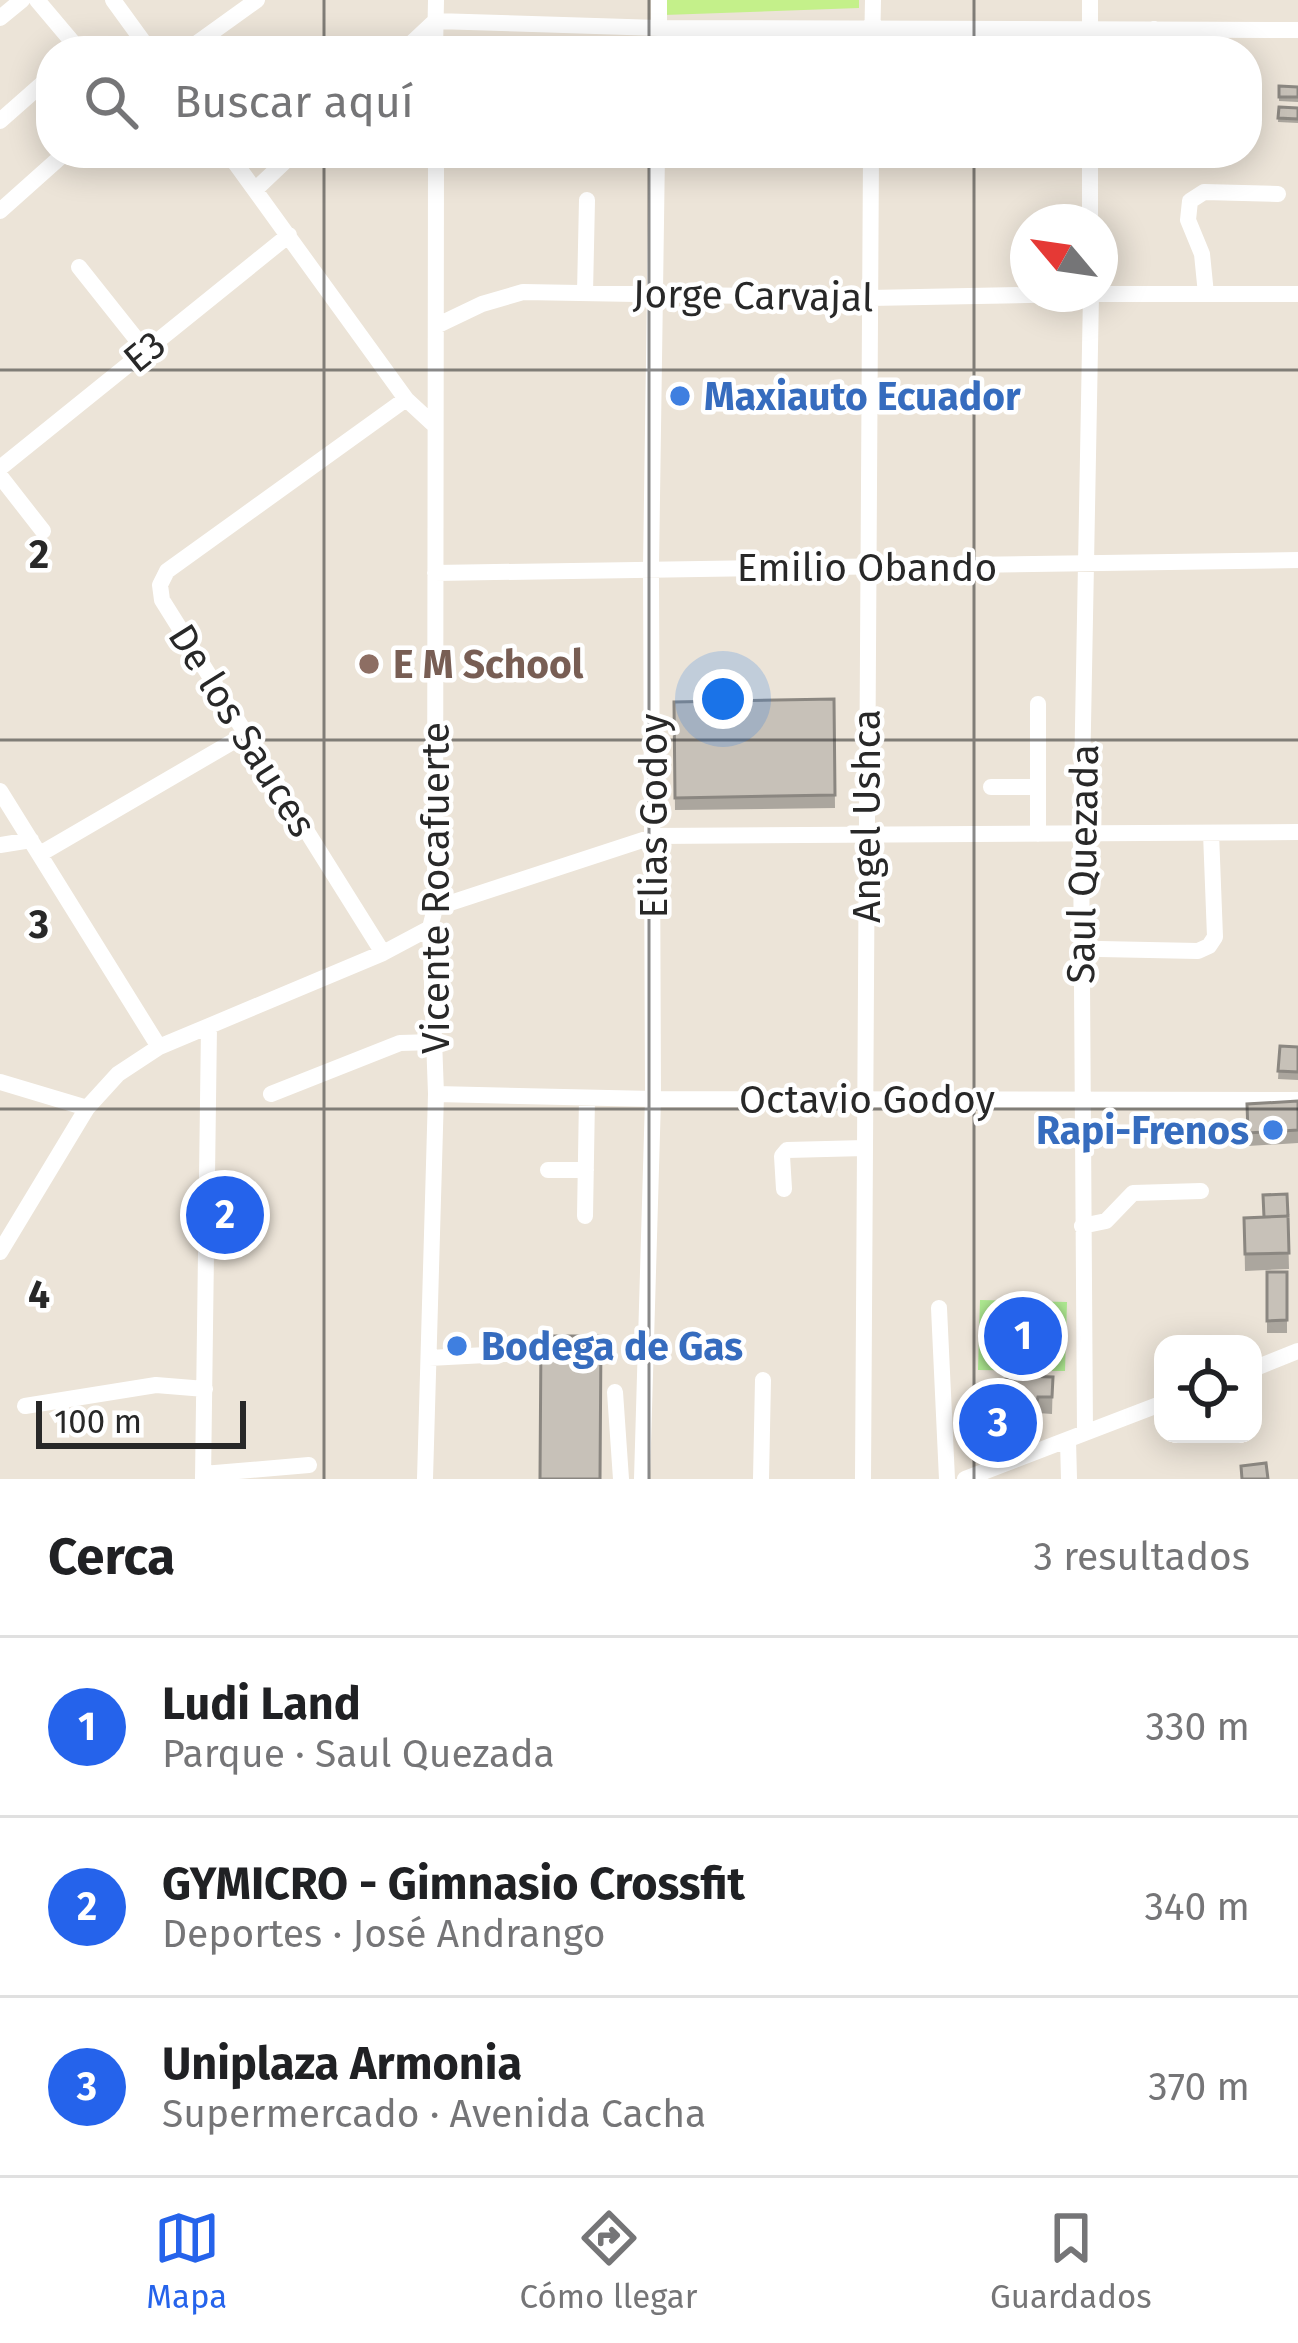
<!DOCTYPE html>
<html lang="es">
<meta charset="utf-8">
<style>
body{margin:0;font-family:"Fira Sans",sans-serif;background:#f6f6f6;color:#202124}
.controls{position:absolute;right:36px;bottom:36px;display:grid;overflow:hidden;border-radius:24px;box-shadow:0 6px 30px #0003}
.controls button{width:108px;height:108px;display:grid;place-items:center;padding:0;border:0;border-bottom:3px solid #e0e0e0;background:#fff;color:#202124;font:60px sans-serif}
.compass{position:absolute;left:1010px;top:204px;width:108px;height:108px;border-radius:50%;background:#fff;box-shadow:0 6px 30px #0003;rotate:299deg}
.scale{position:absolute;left:36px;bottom:30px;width:210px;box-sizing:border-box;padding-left:12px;border:6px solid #282828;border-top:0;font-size:33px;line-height:42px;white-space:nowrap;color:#282828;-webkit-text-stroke:9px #fff;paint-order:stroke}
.you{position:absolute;left:723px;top:699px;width:42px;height:42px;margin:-30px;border:9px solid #fff;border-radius:50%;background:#1a73e8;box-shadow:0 0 0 18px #1a73e833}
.badge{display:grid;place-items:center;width:78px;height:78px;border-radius:50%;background:#2563eb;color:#fff;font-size:39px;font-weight:700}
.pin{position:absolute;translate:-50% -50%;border:6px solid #fff;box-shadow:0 3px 12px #0006}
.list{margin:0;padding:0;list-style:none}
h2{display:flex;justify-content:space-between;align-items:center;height:156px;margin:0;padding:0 48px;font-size:51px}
h2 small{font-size:39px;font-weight:400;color:#757577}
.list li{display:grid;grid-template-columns:78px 1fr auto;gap:36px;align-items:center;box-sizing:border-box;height:180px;padding:0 48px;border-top:3px solid #e0e0e0}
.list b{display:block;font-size:45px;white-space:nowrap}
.list p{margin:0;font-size:39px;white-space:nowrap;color:#757577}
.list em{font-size:39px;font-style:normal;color:#757577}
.icon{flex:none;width:66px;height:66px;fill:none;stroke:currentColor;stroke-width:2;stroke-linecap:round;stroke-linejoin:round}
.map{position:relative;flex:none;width:1298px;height:1479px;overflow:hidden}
.search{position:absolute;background:#fff;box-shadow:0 6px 30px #0003;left:36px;right:36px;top:36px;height:132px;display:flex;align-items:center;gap:30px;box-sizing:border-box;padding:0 42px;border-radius:48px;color:#757577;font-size:45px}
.sheet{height:696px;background:#fff}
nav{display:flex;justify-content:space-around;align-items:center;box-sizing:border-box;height:168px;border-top:3px solid #e0e0e0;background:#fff;font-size:33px;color:#757577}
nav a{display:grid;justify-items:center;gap:6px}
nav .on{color:#2563eb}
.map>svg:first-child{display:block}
.green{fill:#ade890}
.pitch{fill:#c4f08a}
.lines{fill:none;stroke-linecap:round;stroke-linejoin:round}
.minor{stroke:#fff;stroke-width:16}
.wall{fill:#aba69e}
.building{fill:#c7c1b8;stroke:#8b8781;stroke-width:3}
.grid{fill:none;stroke:#282828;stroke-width:3;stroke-opacity:0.55}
.shop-dot{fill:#3f7fe0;stroke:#fff;stroke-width:4.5}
.education-dot{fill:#8d6e63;stroke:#fff;stroke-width:4.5}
.labels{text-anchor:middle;stroke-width:9;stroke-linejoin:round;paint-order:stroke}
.street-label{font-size:39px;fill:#282828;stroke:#fff}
.shop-label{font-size:39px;font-weight:bold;fill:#366cbe;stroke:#fff;text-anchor:start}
.education-label{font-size:39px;font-weight:bold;fill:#785e54;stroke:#fff;text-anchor:start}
.grid-label{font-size:39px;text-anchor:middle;font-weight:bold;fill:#282828;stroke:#fff;stroke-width:9;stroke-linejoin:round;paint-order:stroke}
</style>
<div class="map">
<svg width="1298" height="1479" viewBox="0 0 1298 1479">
<rect width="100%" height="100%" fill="#ece4d8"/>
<path class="green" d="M980,1300L1067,1302L1065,1371L978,1370Z"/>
<path class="pitch" d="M664,0H859V8L664,15Z"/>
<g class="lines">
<path class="minor" d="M37,0L80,51
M113,0L150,51
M1090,0V51
M0,18L22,0
M1154,29L1155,51
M186,51L257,0
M403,51L435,21L659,28L1298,30
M435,51L436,0
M659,51V0
M872,51L873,0
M0,121L51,76
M228,153L406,399L433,424
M1090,153V222
M256,189L294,153
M0,211L65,153
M79,267L145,350
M585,293L587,200
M1100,294H1298
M1206,294L1202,254L1188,220L1190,201L1204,192L1278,194
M436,326L482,304L523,292L870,298L1076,294
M0,468L289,235
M0,476L43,531
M435,573L1298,560
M991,787H1038
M0,791L159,1047
M1038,834V704
M0,845L31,840
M40,854L246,734
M435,908L655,836L1298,832
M1100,949L1198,951L1209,946L1215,937L1211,833
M383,953L162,600L160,585L167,571L406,399
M0,1082L87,1108
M271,1094L400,1043L434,1042
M436,1094L653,1099L1298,1100
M548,1170H586
M784,1189L782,1156L787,1150L865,1148
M585,1216L587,1098
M1082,1226L1106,1221L1133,1193L1201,1191
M0,1252L87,1108L118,1074L159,1047L383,953L430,928
M939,1308L947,1479
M429,1358L522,1353
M1253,1369L1298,1351
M615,1392L621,1479
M25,1406L156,1385L205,1389
M1085,1433L1081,833L1091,294
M1068,1440L1069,1479
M203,1474L309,1465
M203,1479L209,1026
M425,1479L436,1094L430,928L435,908L436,153
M642,1479L653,1099L651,567L657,153
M761,1479L763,1380
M863,1479L871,153
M965,1479L1163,1403"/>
</g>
<path class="wall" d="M1279,86L1298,87V102L1279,101Z
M1279,107L1298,108V123L1278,122Z
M834,699L835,808L675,810L674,702Z
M1280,1046L1298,1047V1080L1278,1079Z
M1298,1101V1143L1248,1146L1247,1104Z
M1287,1194L1289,1269L1245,1271L1244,1218L1264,1217Z
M1267,1272H1287V1333H1267Z
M1053,1377L1052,1414L1038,1413L1037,1419H1026V1428H1013V1435L999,1434V1443L986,1442V1449H968L970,1392Z"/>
<path class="building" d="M1279,86L1298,87V97H1279Z
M1279,107L1298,108V119L1278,118Z
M834,699L835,795L675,798L674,702Z
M1280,1046L1298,1047V1072L1278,1071Z
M1298,1101V1130L1248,1133L1247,1104Z
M1287,1194L1288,1216L1264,1217L1263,1195Z
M1288,1216L1289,1253L1245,1254L1244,1218Z
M1267,1272H1287V1320L1267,1321Z
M541,1336H601L600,1479H540Z
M1015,1376L1053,1377L1052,1397H1038L1037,1402H1026V1411H1013V1418H999V1426H986V1433L968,1432L970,1392Z
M1266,1463L1268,1479H1242L1241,1466Z"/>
<path class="grid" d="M324,0V51M649,0V51M974,0V51M324,153V1479M649,153V1479M974,153V1479M0,370H1298M0,740H1298M0,1109H1298"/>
<g class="shop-dot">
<circle cx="680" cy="396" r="12"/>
<circle cx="1273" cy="1130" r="12"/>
<circle cx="457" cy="1346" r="12"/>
</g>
<circle class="education-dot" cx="369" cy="664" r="12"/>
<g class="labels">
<g class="street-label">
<text transform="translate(753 295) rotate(1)" y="14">Jorge Carvajal</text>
<text transform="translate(144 351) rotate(-39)" y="14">E3</text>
<text x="867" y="581">Emilio Obando</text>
<text transform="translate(243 730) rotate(58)" y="14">De los Sauces</text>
<text transform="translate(653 816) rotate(-90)" y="14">Elias Godoy</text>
<text transform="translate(866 816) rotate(-90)" y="14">Angel Ushca</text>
<text transform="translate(1082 864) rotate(-89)" y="14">Saul Quezada</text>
<text transform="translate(435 888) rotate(-90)" y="14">Vicente Rocafuerte</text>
<text x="867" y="1113">Octavio Godoy</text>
</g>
<g class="shop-label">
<text x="704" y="410">Maxiauto Ecuador</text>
<text x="1249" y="1144" text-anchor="end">Rapi-Frenos</text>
<text x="481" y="1360">Bodega de Gas</text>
</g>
<g class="education-label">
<text x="393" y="678">E M School</text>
</g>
</g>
<g class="grid-label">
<text x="39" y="568">2</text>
<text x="39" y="938">3</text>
<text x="39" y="1308">4</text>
</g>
</svg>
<div class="controls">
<button><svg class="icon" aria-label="locate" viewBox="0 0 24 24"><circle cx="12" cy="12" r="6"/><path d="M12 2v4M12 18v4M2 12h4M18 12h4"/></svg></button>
</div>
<svg class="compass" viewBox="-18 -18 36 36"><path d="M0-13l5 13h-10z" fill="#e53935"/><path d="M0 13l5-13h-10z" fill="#757577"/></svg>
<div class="scale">100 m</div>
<div class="you"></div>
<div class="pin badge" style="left:1023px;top:1336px">1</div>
<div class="pin badge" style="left:225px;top:1215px">2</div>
<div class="pin badge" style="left:998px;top:1423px">3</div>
<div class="search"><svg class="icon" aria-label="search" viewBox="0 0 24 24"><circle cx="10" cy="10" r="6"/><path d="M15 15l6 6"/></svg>Buscar aquí</div>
</div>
<section class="sheet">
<h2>Cerca<small>3 resultados</small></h2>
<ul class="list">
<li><span class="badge">1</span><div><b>Ludi Land</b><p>Parque · Saul Quezada</p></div><em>330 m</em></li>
<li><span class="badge">2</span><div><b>GYMICRO - Gimnasio Crossfit</b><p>Deportes · José Andrango</p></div><em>340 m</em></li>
<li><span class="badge">3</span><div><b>Uniplaza Armonia</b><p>Supermercado · Avenida Cacha</p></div><em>370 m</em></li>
</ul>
</section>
<nav>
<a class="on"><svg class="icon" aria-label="map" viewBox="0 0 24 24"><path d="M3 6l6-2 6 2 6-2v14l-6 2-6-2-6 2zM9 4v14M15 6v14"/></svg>Mapa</a>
<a><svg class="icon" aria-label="directions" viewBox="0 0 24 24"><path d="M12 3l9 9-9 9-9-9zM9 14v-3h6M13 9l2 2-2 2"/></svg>Cómo llegar</a>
<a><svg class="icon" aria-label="saved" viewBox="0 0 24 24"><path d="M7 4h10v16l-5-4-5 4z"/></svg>Guardados</a>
</nav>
